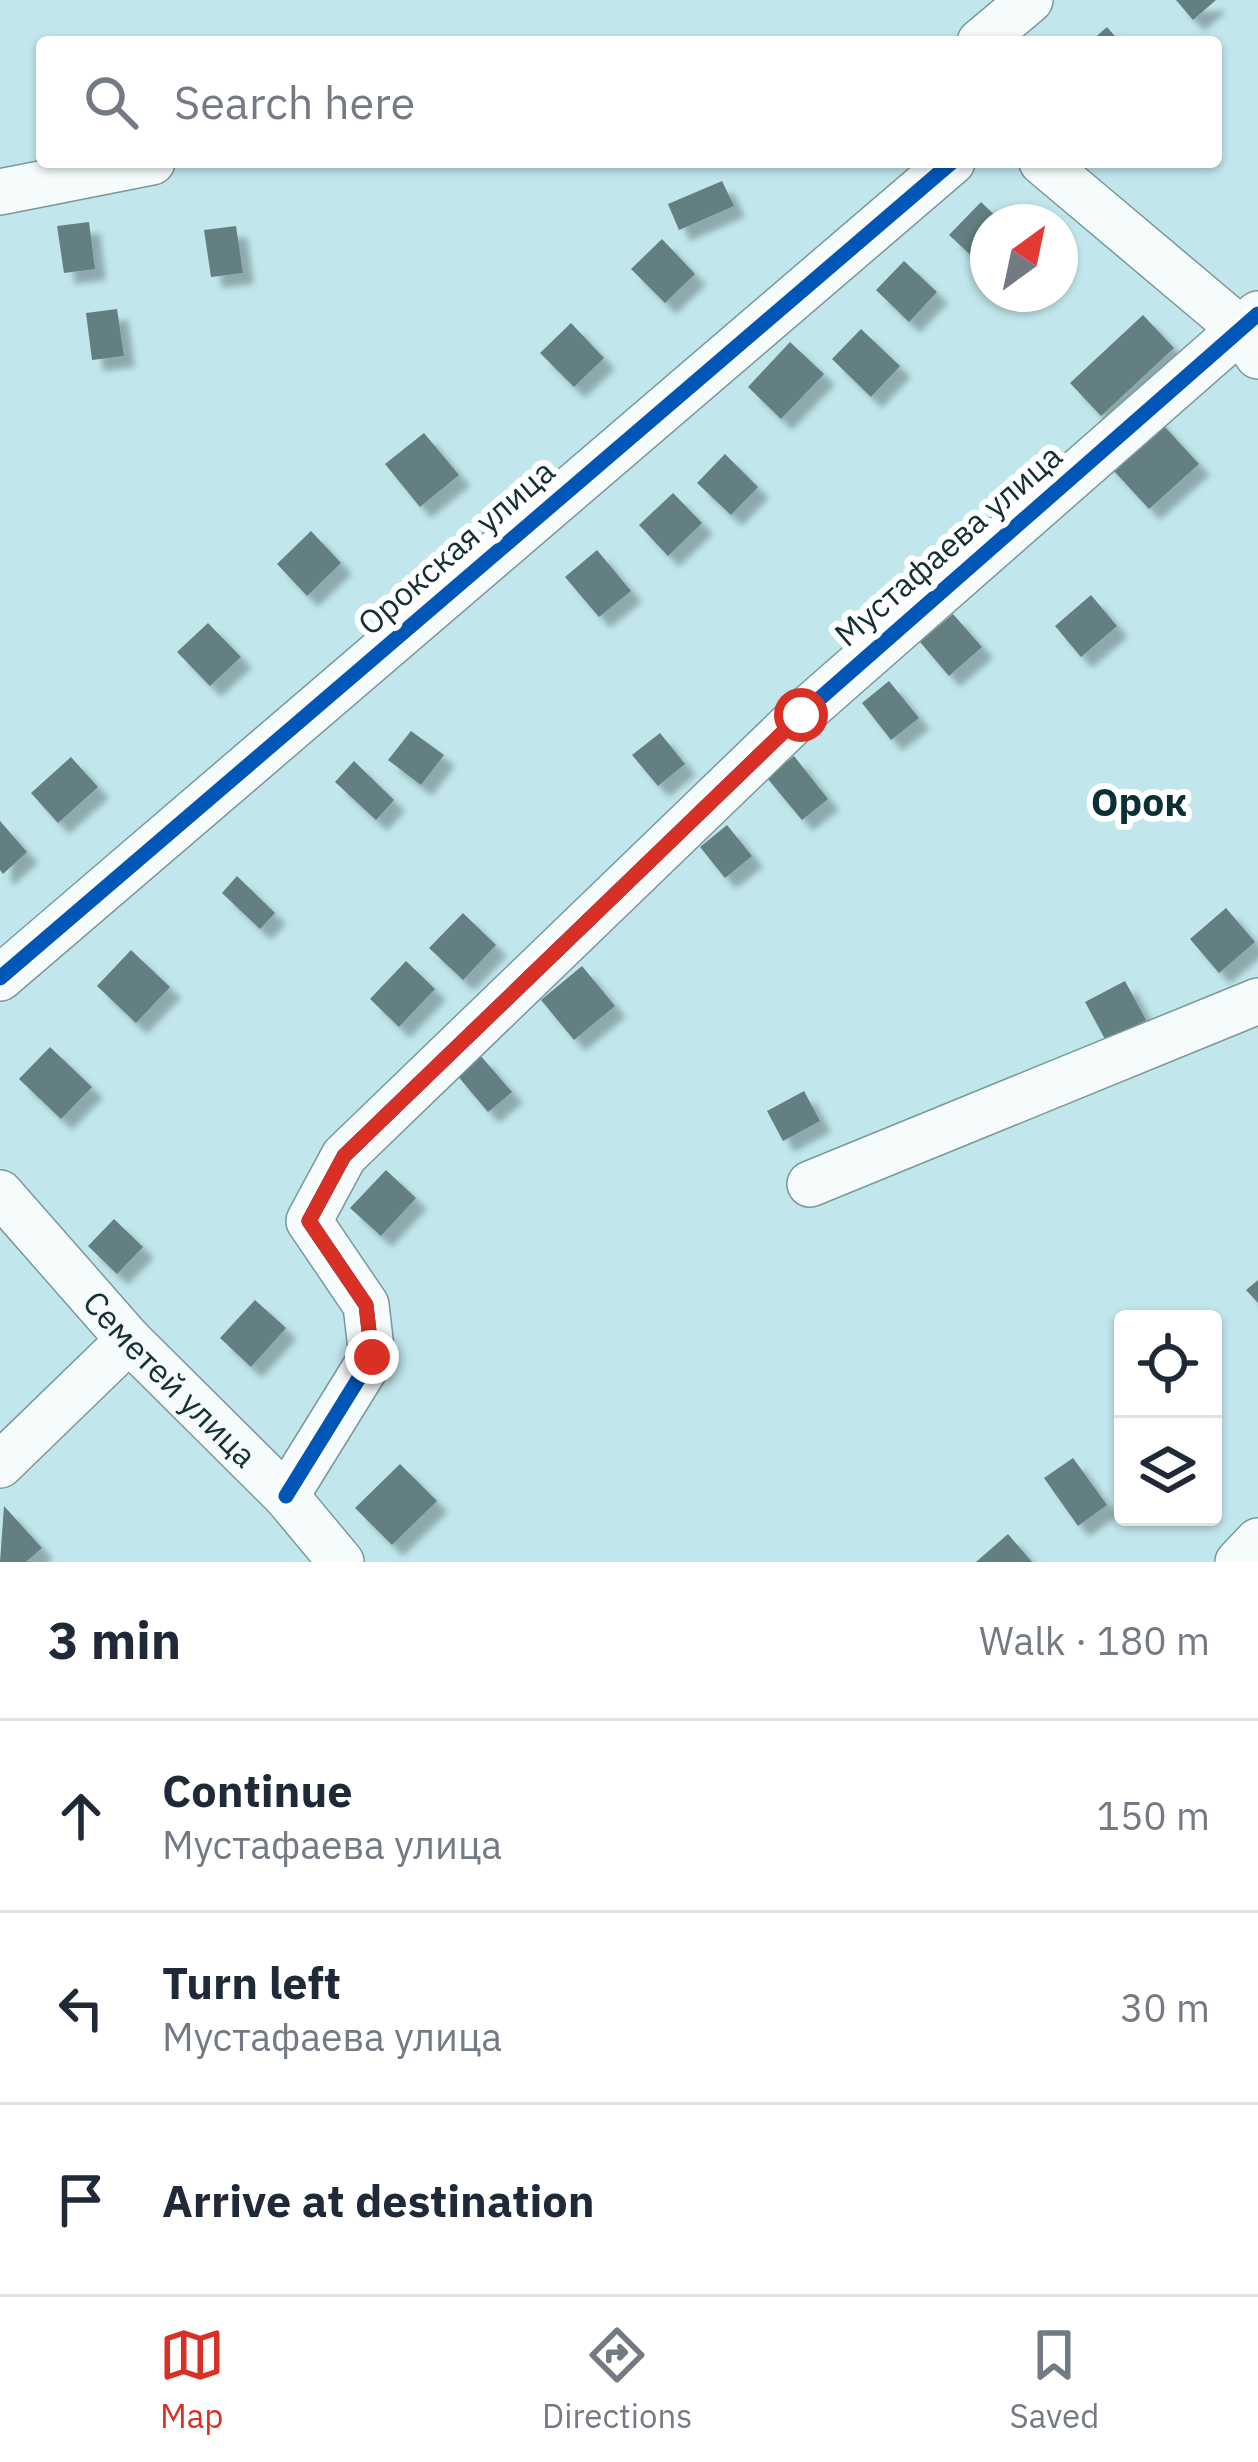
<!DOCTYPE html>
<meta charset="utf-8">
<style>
body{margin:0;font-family:"IBM Plex Sans",sans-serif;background:#f6f6f7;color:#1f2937}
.controls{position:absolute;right:36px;bottom:36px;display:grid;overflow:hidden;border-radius:12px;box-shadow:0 3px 9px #0004}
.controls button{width:108px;height:108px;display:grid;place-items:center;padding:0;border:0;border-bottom:3px solid #e0e1e3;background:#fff;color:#1f2937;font:60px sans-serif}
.compass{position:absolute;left:970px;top:204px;width:108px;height:108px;border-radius:50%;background:#fff;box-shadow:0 3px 9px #0004;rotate:33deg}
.stop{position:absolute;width:36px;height:36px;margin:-27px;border:9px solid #d93025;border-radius:50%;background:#fff}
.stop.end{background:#d93025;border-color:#fff;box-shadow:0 3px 12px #0008}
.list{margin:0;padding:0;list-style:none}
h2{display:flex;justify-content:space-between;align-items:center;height:156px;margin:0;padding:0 48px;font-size:51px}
h2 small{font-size:39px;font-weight:400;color:#747a83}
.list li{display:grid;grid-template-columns:78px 1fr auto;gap:36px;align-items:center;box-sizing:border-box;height:192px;padding:0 48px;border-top:3px solid #e0e1e3}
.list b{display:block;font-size:45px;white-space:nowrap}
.list p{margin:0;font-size:39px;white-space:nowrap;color:#747a83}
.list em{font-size:39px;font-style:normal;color:#747a83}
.icon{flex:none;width:66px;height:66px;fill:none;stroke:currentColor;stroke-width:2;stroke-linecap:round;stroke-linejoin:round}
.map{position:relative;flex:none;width:1258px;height:1562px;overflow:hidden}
.search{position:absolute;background:#fff;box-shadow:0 3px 9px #0004;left:36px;right:36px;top:36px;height:132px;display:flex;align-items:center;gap:30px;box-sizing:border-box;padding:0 42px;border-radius:12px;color:#747a83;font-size:45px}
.sheet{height:732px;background:#fff}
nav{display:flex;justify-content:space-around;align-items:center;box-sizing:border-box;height:168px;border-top:3px solid #e0e1e3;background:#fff;font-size:33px;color:#747a83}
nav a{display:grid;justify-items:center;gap:6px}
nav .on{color:#d93025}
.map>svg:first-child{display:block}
.building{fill:#637f81;filter:url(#shadow)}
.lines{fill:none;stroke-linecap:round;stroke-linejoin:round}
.minor-casing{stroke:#7a989c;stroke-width:48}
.minor{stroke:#f6fbfc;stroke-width:45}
.cycleway-casing{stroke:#fff;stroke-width:22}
.cycleway{stroke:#0057b8;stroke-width:15}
.route{stroke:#d93025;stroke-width:15}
.labels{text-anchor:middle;stroke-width:12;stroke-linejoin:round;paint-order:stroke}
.street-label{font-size:33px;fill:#143035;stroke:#fff}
.quarter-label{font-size:39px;font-weight:bold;fill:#0a2f34;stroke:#fff}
</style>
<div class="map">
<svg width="1258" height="1562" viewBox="0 0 1258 1562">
<defs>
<filter id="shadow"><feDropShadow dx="11" dy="11" stdDeviation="3" flood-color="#0004"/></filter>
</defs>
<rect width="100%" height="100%" fill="#c1e7ec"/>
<path class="building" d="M1176,0H1216L1193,20Z
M1107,27L1120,42H1090Z
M722,181L734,206L679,230L668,204Z
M981,202L1002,222H988V244L974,258L949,235Z
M89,222L95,269L64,273L57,226Z
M236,226L243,273L211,277L204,230Z
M662,239L695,274L665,303L631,269Z
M904,261L937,292L909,322L876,290Z
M117,309L124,356L92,360L86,313Z
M1143,315L1174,348L1101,416L1070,383Z
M571,323L604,358L574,387L540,353Z
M861,329L900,366L871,397L832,359Z
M790,342L824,374L781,419L748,387Z
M1153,414L1199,464L1149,509L1103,459Z
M424,433L459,475L420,507L385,464Z
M725,454L758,487L731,515L697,483Z
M673,493L702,523L668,556L639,525Z
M311,531L341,563L307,596L277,564Z
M597,550L631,591L599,617L565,577Z
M1091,595L1117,626L1081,657L1055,626Z
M953,614L982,647L949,676L920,642Z
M208,623L241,657L210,686L177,652Z
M889,681L919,718L891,740L862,703Z
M411,731L444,755L421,785L388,760Z
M660,733L685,764L658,786L632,755Z
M794,756L828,799L802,820L767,778Z
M71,757L98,787L58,823L31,793Z
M354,761L394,800L376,820L335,782Z
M0,821L27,852L3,874L0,870Z
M727,825L752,856L725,878L700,847Z
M237,876L275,913L260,929L222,893Z
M1226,908L1255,942L1219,973L1190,939Z
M463,913L496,945L463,980L429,948Z
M131,950L170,987L136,1023L97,986Z
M406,961L435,989L399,1027L370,999Z
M582,966L615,1006L574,1040L541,1000Z
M1125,981L1146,1020L1106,1041L1085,1002Z
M50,1047L92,1087L61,1119L19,1079Z
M480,1055L512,1092L488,1112L456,1074Z
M804,1091L820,1121L783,1141L767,1111Z
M386,1170L416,1198L381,1236L350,1208Z
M114,1219L143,1247L117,1274L88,1246Z
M1258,1280V1303L1246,1290Z
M255,1300L286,1328L251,1367L220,1338Z
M1073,1458L1107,1505L1078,1526L1044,1478Z
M400,1464L437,1501L392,1545L355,1508Z
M4,1506L42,1548L26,1562H0Z
M1008,1534L1032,1562H976Z"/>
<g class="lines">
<defs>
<g id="minor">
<path d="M980,42L1030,0"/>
<path d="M1042,162L1239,328L1258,356"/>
<path d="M0,192L152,162"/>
<path d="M0,978L952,162"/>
<path d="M810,1184L1258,1001"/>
<path id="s1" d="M0,1193L129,1340L286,1496L341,1562"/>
<path d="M0,1465L129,1340"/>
<path d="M286,1496L372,1357L366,1305L309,1221L344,1156L801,715L1258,314"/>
<path d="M1238,1562L1258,1541"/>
</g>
</defs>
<use href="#minor" class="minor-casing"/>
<use href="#minor" class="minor"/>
<defs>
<path id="cycleway" d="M0,978L952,162
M286,1496L372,1357L366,1305L309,1221L344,1156L801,715L1258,314"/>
</defs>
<use href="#cycleway" class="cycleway-casing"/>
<use href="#cycleway" class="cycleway"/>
</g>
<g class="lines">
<path class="route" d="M372,1357L366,1305L309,1221L344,1156L801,715"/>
</g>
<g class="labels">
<g class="street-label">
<text transform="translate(948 545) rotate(-41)" y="12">Мустафаева улица</text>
<text transform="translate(456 547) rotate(-41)" y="12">Орокская улица</text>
<text dy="12" stroke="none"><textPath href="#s1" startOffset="252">Семетей улица</textPath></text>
</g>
<g class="quarter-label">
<text x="1139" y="816">Орок</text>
</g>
</g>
</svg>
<div class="controls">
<button><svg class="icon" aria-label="locate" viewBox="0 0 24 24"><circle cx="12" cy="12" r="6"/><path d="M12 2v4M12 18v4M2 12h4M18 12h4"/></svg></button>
<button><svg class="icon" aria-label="layers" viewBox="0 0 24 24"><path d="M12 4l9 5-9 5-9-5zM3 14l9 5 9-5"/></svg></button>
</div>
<svg class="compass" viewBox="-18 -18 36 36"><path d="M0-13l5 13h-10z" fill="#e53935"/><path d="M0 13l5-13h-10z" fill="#747a83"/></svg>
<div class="stop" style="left:801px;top:715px"></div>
<div class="stop end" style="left:372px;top:1357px"></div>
<div class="search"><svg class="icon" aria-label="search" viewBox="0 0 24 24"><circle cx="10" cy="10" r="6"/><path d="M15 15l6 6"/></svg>Search here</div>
</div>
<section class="sheet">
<h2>3 min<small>Walk · 180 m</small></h2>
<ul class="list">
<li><svg class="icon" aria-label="ahead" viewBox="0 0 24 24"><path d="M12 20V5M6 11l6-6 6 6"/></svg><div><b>Continue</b><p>Мустафаева улица</p></div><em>150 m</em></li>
<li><svg class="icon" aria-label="left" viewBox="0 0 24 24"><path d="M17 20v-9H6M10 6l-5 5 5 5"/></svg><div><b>Turn left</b><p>Мустафаева улица</p></div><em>30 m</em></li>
<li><svg class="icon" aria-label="arrive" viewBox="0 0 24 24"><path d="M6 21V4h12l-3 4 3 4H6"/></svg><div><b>Arrive at destination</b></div></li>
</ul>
</section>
<nav>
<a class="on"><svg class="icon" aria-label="map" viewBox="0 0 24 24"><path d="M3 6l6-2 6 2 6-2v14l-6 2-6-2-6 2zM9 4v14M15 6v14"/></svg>Map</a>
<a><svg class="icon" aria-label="directions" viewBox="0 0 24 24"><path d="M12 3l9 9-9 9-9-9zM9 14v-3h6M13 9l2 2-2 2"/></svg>Directions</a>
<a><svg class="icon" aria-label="saved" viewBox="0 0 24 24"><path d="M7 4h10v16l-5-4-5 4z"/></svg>Saved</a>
</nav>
